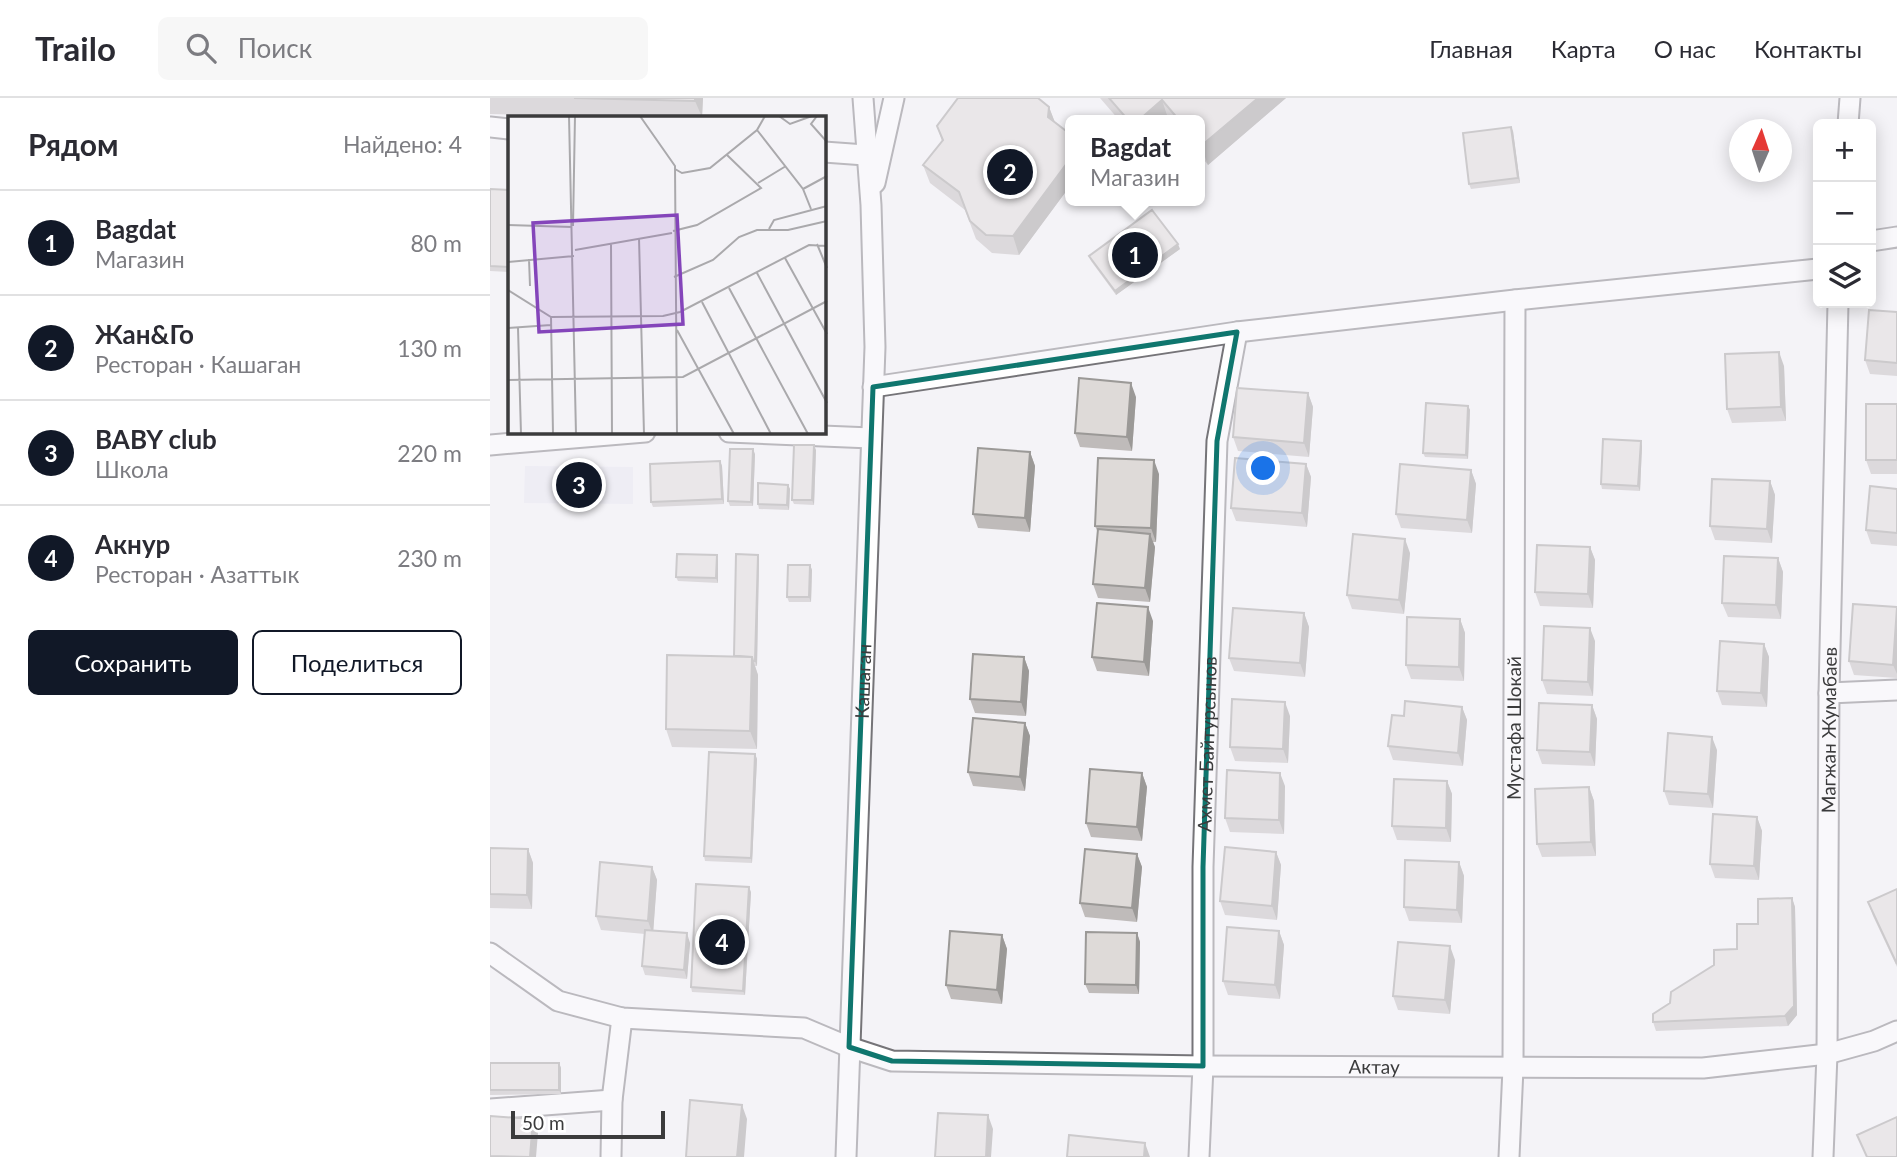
<!DOCTYPE html>
<html lang="ru">
<meta charset="utf-8">
<style>
body{margin:0;font-family:Lato,sans-serif;background:#f7f7f7;color:#2b2b33}
.controls{position:absolute;right:21px;top:21px;display:grid;overflow:hidden;border-radius:10px;box-shadow:0 4px 18px #0003}
.controls button{width:63px;height:63px;display:grid;place-items:center;padding:0;border:0;border-bottom:2px solid #e1e1e2;background:#fff;color:#2b2b33;font:35px sans-serif}
.compass{position:absolute;left:1239px;top:21px;width:63px;height:63px;border-radius:50%;background:#fff;box-shadow:0 4px 18px #0003;rotate:3deg}
.scale{position:absolute;left:21px;bottom:18px;width:154px;box-sizing:border-box;padding-left:7px;border:4px solid #3b3b3c;border-top:0;font-size:19px;line-height:24px;white-space:nowrap;color:#3b3b3c;-webkit-text-stroke:5px #fff;paint-order:stroke}
.you{position:absolute;left:774px;top:371px;width:24px;height:24px;margin:-18px;border:5px solid #fff;border-radius:50%;background:#1a73e8;box-shadow:0 0 0 10px #1a73e833}
.badge{display:grid;place-items:center;width:46px;height:46px;border-radius:50%;background:#111827;color:#fff;font-size:23px;font-weight:700}
.pin{position:absolute;translate:-50% -50%;border:4px solid #fff;box-shadow:0 2px 7px #0006}
.popup{position:absolute;left:575px;top:17px;width:140px;height:91px;box-sizing:border-box;display:grid;place-content:center;border-radius:10px;background:#fff;filter:drop-shadow(0 2px 5px #0005);font-size:23px;white-space:nowrap;color:#7c7c81}
.popup b{font-size:26px;color:#2b2b33}
.popup::after{content:'';position:absolute;left:50%;top:100%;margin-left:-14px;border:14px solid transparent;border-top-color:#fff}
.list{margin:0;padding:0;list-style:none}
h2{display:flex;justify-content:space-between;align-items:center;height:91px;margin:0;padding:0 28px;font-size:30px}
h2 small{font-size:23px;font-weight:400;color:#7c7c81}
.list li{display:grid;grid-template-columns:46px 1fr auto;gap:21px;align-items:center;box-sizing:border-box;height:105px;padding:0 28px;border-top:2px solid #e1e1e2}
.list b{display:block;font-size:26px;white-space:nowrap}
.list p{margin:0;font-size:23px;white-space:nowrap;color:#7c7c81}
.list em{font-size:23px;font-style:normal;color:#7c7c81}
.actions{display:flex;gap:14px;padding:21px 28px}
.actions a{flex:1;padding:16px 0;border:2px solid #111827;border-radius:10px;text-align:center;font-size:24px;color:#111827}
.actions .main{background:#111827;color:#fff}
.icon{flex:none;width:38px;height:38px;fill:none;stroke:currentColor;stroke-width:2;stroke-linecap:round;stroke-linejoin:round}
.map{position:relative;flex:none;width:1407px;height:1059px;overflow:hidden}
header{display:flex;align-items:center;gap:42px;box-sizing:border-box;height:98px;padding:0 35px;background:#fff;border-bottom:2px solid #e1e1e2}
header strong{font-size:33px}
nav{display:flex;gap:38px;margin-inline-start:auto;font-size:24px}
.search{width:490px;height:63px;background:#f7f7f7;display:flex;align-items:center;gap:18px;box-sizing:border-box;padding:0 24px;border-radius:10px;color:#7c7c81;font-size:26px}
main{display:flex}
aside{flex:1;background:#fff}
.map>svg:first-child{display:block}
.built{fill:#e6e6f0}
.lines{fill:none;stroke-linecap:round;stroke-linejoin:round}
.minor-casing{stroke:#757478;stroke-width:23}
.minor{stroke:#fff;stroke-width:19}
.wall{fill:#bfbbba}
.shaded-wall{fill:#9b9997}
.building{fill:#dedad8;stroke:#9b9997;stroke-width:2}
.marked{fill:none;stroke:#0f766e;stroke-width:5;stroke-linejoin:round}
.labels{text-anchor:middle;stroke-width:7;stroke-linejoin:round;paint-order:stroke}
.street-label{font-size:19px;fill:#3b3b3c;stroke:#fff}
.inset-road{fill:none;stroke:#aaa9ac;stroke-width:2}
.view{fill:#8445ba;fill-opacity:0.15;stroke:#8445ba;stroke-width:3.5}
.inset-edge{fill:none;stroke:#3b3b3c;stroke-width:3.5}
</style>
<header>
<strong>Trailo</strong>
<div class="search"><svg class="icon" aria-label="search" viewBox="0 0 24 24"><circle cx="10" cy="10" r="6"/><path d="M15 15l6 6"/></svg>Поиск</div>
<nav><a>Главная</a><a>Карта</a><a>О нас</a><a>Контакты</a></nav>
</header>
<main>
<aside>
<h2>Рядом<small>Найдено: 4</small></h2>
<ul class="list">
<li><span class="badge">1</span><div><b>Bagdat</b><p>Магазин</p></div><em>80 m</em></li>
<li><span class="badge">2</span><div><b>Жан&amp;Го</b><p>Ресторан · Кашаган</p></div><em>130 m</em></li>
<li><span class="badge">3</span><div><b>BABY club</b><p>Школа</p></div><em>220 m</em></li>
<li><span class="badge">4</span><div><b>Акнур</b><p>Ресторан · Азаттык</p></div><em>230 m</em></li>
</ul>
<div class="actions"><a class="main">Сохранить</a><a>Поделиться</a></div>
</aside>
<div class="map">
<svg width="1407" height="1059" viewBox="0 0 1407 1059">
<rect width="100%" height="100%" fill="#f4f3f7"/>
<path class="built" d="M35,368L143,369V406L34,405Z"/>
<g class="lines">
<defs>
<g id="minor">
<path d="M1358,26L1360,0"/>
<path d="M0,29L19,31"/>
<path d="M334,54L389,58"/>
<path d="M385,85L404,0"/>
<path d="M1381,143L1407,139"/>
<path d="M383,289L747,234L1025,202L1328,171"/>
<path d="M239,334L381,340"/>
<path d="M0,347L155,334"/>
<path d="M1339,595L1407,592"/>
<path id="s1" d="M0,855L68,903L132,920L314,930L359,949L402,963L713,968L1213,970L1337,956L1384,943L1407,933"/>
<path d="M0,1011L122,1002"/>
<path d="M121,1059L122,1002L132,920"/>
<path id="s2" d="M356,1059L385,249L381,107L373,0"/>
<path id="s3" d="M709,1059L713,968V769L727,343L747,234"/>
<path id="s4" d="M1019,1059L1023,970L1025,202"/>
<path id="s5" d="M1333,1059L1337,956L1339,595L1348,205"/>
</g>
</defs>
<use href="#minor" class="minor-casing"/>
<use href="#minor" class="minor"/>
</g>
<path class="wall" d="M0,0H213L212,19H134L0,16Z
M610,0H796L718,67L710,57V22H680L678,20L676,22H629Z
M559,9L565,25L580,36V88L529,157L502,155L486,141L475,112L440,85L433,67L452,43L447,28Z
M1023,33L1030,85L981,91L979,86Z
M0,91L19,92V174L0,173Z
M690,151L626,197L601,163L599,158Z
M1407,214V278L1380,276L1375,262Z
M1294,268L1296,323L1242,325L1237,311Z
M818,295L823,309L819,359L748,353L743,339Z
M646,299L642,353L590,349L585,335Z
M1407,306V376H1381L1376,362Z
M978,308L980,312L978,361L935,359L933,355Z
M1152,348L1150,393L1112,391L1111,386Z
M326,352L324,407L304,406L302,402Z
M540,354L545,368L540,434L488,430L483,416Z
M265,356L263,408H240L238,403Z
M230,363L232,368L234,406L163,409L161,404Z
M816,366L821,379L817,429L746,423L741,410Z
M981,372L986,386L982,435L911,430L906,416Z
M669,376L666,444H663L665,449L660,504L608,500L603,486L608,435L605,428Z
M1280,383L1285,397L1282,445L1225,442L1220,428Z
M298,387L300,391L299,412L269,411L268,406Z
M1407,391V448L1381,446L1376,432Z
M1100,449L1105,462L1103,510L1050,508L1045,494Z
M920,455L914,516L862,511L857,497Z
M227,457L228,462V485L188,483L186,479Z
M268,457L269,461L267,568H265L268,577L267,651L182,649L176,631L244,558Z
M1288,460L1293,474L1291,521L1238,519L1232,505Z
M320,467L322,472L321,504H299L297,499Z
M1407,509V580L1364,577L1359,563Z
M814,515L819,529L815,579L744,573L739,560Z
M970,521L975,535L974,583L921,581L916,567Z
M663,523L659,578L607,573L602,559Z
M1105,543L1103,598L1057,596L1052,582Z
M1274,546L1279,559L1277,609L1232,607L1227,593Z
M534,559L539,573L536,618L485,615L480,601Z
M1102,607L1107,621L1105,668L1052,666L1047,652Z
M972,609L977,622L973,668L903,662L898,648L914,618Z
M800,618L798,665L745,663L740,649Z
M535,625L540,638L535,693L483,688L478,674Z
M1227,652L1223,710L1179,707L1174,693Z
M265,656L267,661L262,765L215,763L214,758Z
M652,675L657,689L652,743L601,739L596,725Z
M957,683L962,696L961,744L907,742L902,728Z
M795,688L794,736L740,734L735,720Z
M1099,689L1104,703L1106,758L1052,759L1047,746Z
M1267,719L1272,733L1269,782L1225,780L1220,766Z
M0,750L38,751L43,765L42,811L0,810Z
M786,754L791,767L787,822L735,817L730,803Z
M647,756L652,769L647,824L595,819L590,805Z
M969,764L974,778L972,825L919,823L914,809Z
M162,769L167,782L163,833L200,845L197,881L155,877L152,868L155,836L111,832L106,818Z
M1407,791V869L1383,818L1378,804Z
M261,794L255,897L202,894L201,889Z
M1302,800L1305,809L1307,917L1298,928L1166,933L1163,924L1180,905L1224,867L1247,851L1268,826Z
M789,833L794,847L790,901L738,897L733,883Z
M647,835L650,844L649,896L599,895L595,886Z
M512,837L517,851L512,906L461,901L456,887Z
M965,862L960,916L908,912L903,898Z
M0,965H69L71,970V996L0,997Z"/>
<path class="shaded-wall" d="M205,0H213L212,19L205,3Z
M768,0H796L718,67L711,48Z
M672,2L678,20L676,22H649Z
M559,9L566,27L558,19Z
M1021,29L1023,33L1030,85L1028,80Z
M580,61V88L529,157L523,138Z
M688,146L690,151L626,197L625,193Z
M1289,254L1294,268L1296,323L1291,309Z
M641,285L646,299L642,353L637,339Z
M818,295L823,309L819,359L814,345Z
M978,308L980,312L978,361L976,357Z
M1151,343L1152,348L1150,393L1148,388Z
M324,347L326,352L324,407L322,402Z
M263,351L265,356L263,408L261,404Z
M540,354L545,368L540,434L535,420Z
M664,362L669,376L666,444L661,430Z
M230,363L232,368L234,406L232,401Z
M816,366L821,379L817,429L812,415Z
M981,372L986,386L982,435L977,422Z
M1280,383L1285,397L1282,445L1277,431Z
M298,387L300,391L299,412L297,407Z
M660,436L665,449L660,504L655,490Z
M915,441L920,455L914,516L909,502Z
M1100,449L1105,462L1103,510L1098,496Z
M227,457L228,462V485L226,480Z
M268,457L269,461L267,568L265,563Z
M1288,460L1293,474L1291,521L1286,507Z
M320,467L322,472L321,504L319,499Z
M658,509L663,523L659,578L654,564Z
M814,515L819,529L815,579L810,565Z
M1407,519V576L1403,567Z
M970,521L975,535L974,583L969,569Z
M1100,530L1105,543L1103,598L1098,584Z
M1274,546L1279,559L1277,609L1271,595Z
M262,559L268,577L267,651L260,633Z
M534,559L539,573L536,618L531,604Z
M795,604L800,618L798,665L793,651Z
M1102,607L1107,621L1105,668L1100,654Z
M972,609L977,622L973,668L968,655Z
M535,625L540,638L535,693L530,679Z
M1222,639L1227,652L1223,710L1218,696Z
M265,656L267,661L262,765L261,760Z
M652,675L657,689L652,743L647,729Z
M790,675L795,688L794,736L789,722Z
M957,683L962,696L961,744L956,730Z
M1099,689L1104,703L1106,758L1101,744Z
M1267,719L1272,733L1269,782L1264,768Z
M38,751L43,765L42,811L37,797Z
M786,754L791,767L787,822L782,808Z
M647,756L652,769L647,824L642,810Z
M969,764L974,778L972,825L967,812Z
M162,769L167,782L163,837L158,823Z
M259,789L261,794L255,897L253,893Z
M1302,800L1305,809L1307,917L1298,928L1295,918Z
M789,833L794,847L790,901L785,887Z
M197,835L200,845L197,881L194,872Z
M647,835L650,844L649,896L646,887Z
M512,837L517,851L512,906L507,892Z
M960,848L965,862L960,916L955,902Z
M69,965L71,970V996L69,992Z
M252,1007L257,1021L254,1059H247Z
M498,1017L503,1031L501,1059H496Z
M43,1021L48,1035L46,1059H40Z
M655,1045L660,1059H654Z"/>
<path class="building" d="M84,0H205V3Z
M468,0H548L559,9L558,19L580,36V61L523,138L496,137L480,123L469,94L433,67L453,42L447,28Z
M619,0H768L711,48L710,47V22H689L672,2L649,22H638Z
M1021,29L1028,80L979,86L973,35Z
M0,91L19,92V169L0,168Z
M662,112L688,146L625,193L599,158Z
M1379,212L1407,214V265L1375,262Z
M1289,254L1291,309L1237,311L1235,256Z
M589,280L641,285L637,339L585,335Z
M747,290L818,295L814,345L743,339Z
M936,305L978,308L976,357L933,355Z
M1376,306H1407V362H1376Z
M1113,341L1151,343L1148,388L1111,386Z
M304,347H324L322,402H302Z
M488,350L540,354L535,420L483,416Z
M240,351H263L261,404L238,403Z
M608,360L664,362L661,430L605,428Z
M745,360L816,366L812,415L741,410Z
M230,363L232,401L161,404L160,366Z
M910,366L981,372L977,422L906,416Z
M1222,381L1280,383L1277,431L1220,428Z
M268,385L298,387L297,407L268,406Z
M1380,388L1407,391V435L1376,432Z
M608,431L660,436L655,490L603,486Z
M863,436L915,441L909,502L857,497Z
M1047,447L1100,449L1098,496L1045,494Z
M187,456L227,457L226,480L186,479Z
M246,456L268,457L265,563H263L262,559L244,558Z
M1234,458L1288,460L1286,507L1232,505Z
M298,467H320L319,499H297Z
M607,505L658,509L654,564L602,559Z
M1363,506L1407,509L1403,567L1359,563Z
M743,510L814,515L810,565L739,560Z
M917,519L970,521L969,569L916,567Z
M1054,528L1100,530L1098,584L1052,582Z
M1230,543L1274,546L1271,595L1227,593Z
M483,556L534,559L531,604L480,601Z
M177,557L262,559L260,633L176,631Z
M742,601L795,604L793,651L740,649Z
M915,603L972,609L968,655L898,648L902,617L914,618Z
M1049,605L1102,607L1100,654L1047,652Z
M483,620L535,625L530,679L478,674Z
M1178,635L1222,639L1218,696L1174,693Z
M219,654L265,656L261,760L214,758Z
M600,671L652,675L647,729L596,725Z
M737,672L790,675L789,722L735,720Z
M904,681L957,683L956,730L902,728Z
M1099,689L1101,744L1047,746L1045,691Z
M1223,716L1267,719L1264,768L1220,766Z
M735,749L786,754L782,808L730,803Z
M0,750L38,751L37,797L0,796Z
M595,751L647,756L642,810L590,805Z
M915,762L969,764L967,812L914,809Z
M110,764L162,769L158,823L106,818Z
M206,786L259,789L253,893L201,889Z
M1407,791V866L1378,804Z
M1302,800L1304,908L1295,918L1163,924V916L1180,905L1181,894L1224,867V852L1247,851V826H1268V801Z
M737,829L789,833L785,887L733,883Z
M155,832L197,835L194,872L152,868Z
M460,833L512,837L507,892L456,887Z
M596,834L647,835L646,887L595,886Z
M908,844L960,848L955,902L903,898Z
M0,965H69V992H0Z
M200,1002L252,1007L247,1059H196Z
M448,1015L498,1017L496,1059H445Z
M0,1018L43,1021L40,1059L0,1058Z
M1407,1019V1059H1377L1367,1037Z
M579,1037L655,1045L654,1059H577Z"/>
<path d="M0 0H1407V1059H0ZM747,234L727,343L713,769V968L402,963L359,949L383,289Z" fill="#f4f3f7" fill-opacity=".55" fill-rule="evenodd"/>
<path class="marked" d="M747,234L727,343L713,769V968L402,963L359,949L383,289Z"/>
<g class="labels">
<g class="street-label">
<text dy="7" stroke="none"><textPath href="#s2" startOffset="476">Кашаган</textPath></text>
<text dy="7" stroke="none"><textPath href="#s4" startOffset="429">Мустафа Шокай</textPath></text>
<text dy="7" stroke="none"><textPath href="#s5" startOffset="427">Магжан Жумабаев</textPath></text>
<text dy="7" stroke="none"><textPath href="#s3" startOffset="413">Ахмет Байтурсынов</textPath></text>
<text dy="7" stroke="none"><textPath href="#s1" startOffset="908">Актау</textPath></text>
</g>
</g>
<g transform="translate(18 18)">
<rect width="318" height="318" fill="#f4f3f7"/>
<path class="inset-road" d="M61,0L68,318M132,0L167,50L169,318M271,0L282,8L304,0M309,0L303,8L319,26M249,14L295,73L303,93M167,53L174,57L202,52L249,14L257,0M250,67L278,50M295,73L319,60M0,109L64,111M65,110L67,0M261,113L266,104L319,90M165,115L189,109L253,72L218,38M131,122L136,318M103,127L104,318M309,128L319,152M67,134L164,117M277,142L319,218M21,143L22,170M0,146L66,140M249,157L319,287M166,161L205,144L231,121L249,114H280L319,105M221,172L300,318M0,174L43,201L155,200L172,196L301,129L319,130M194,186L263,318M43,201L45,318M0,212L43,209M10,212L13,318M169,214L226,318M0,264L175,261L319,185"/>
<path class="view" d="M169,99L175,208L31,216L25,107Z"/>
<rect width="318" height="318" class="inset-edge"/>
</g>
</svg>
<div class="controls">
<button>+</button>
<button>−</button>
<button><svg class="icon" aria-label="layers" viewBox="0 0 24 24"><path d="M12 4l9 5-9 5-9-5zM3 14l9 5 9-5"/></svg></button>
</div>
<svg class="compass" viewBox="-18 -18 36 36"><path d="M0-13l5 13h-10z" fill="#e53935"/><path d="M0 13l5-13h-10z" fill="#7c7c81"/></svg>
<div class="scale">50 m</div>
<div class="you"></div>
<div class="pin badge" style="left:645px;top:157px">1</div>
<div class="popup"><b>Bagdat</b>Магазин</div>
<div class="pin badge" style="left:520px;top:74px">2</div>
<div class="pin badge" style="left:89px;top:387px">3</div>
<div class="pin badge" style="left:232px;top:844px">4</div>
</div>
</main>
